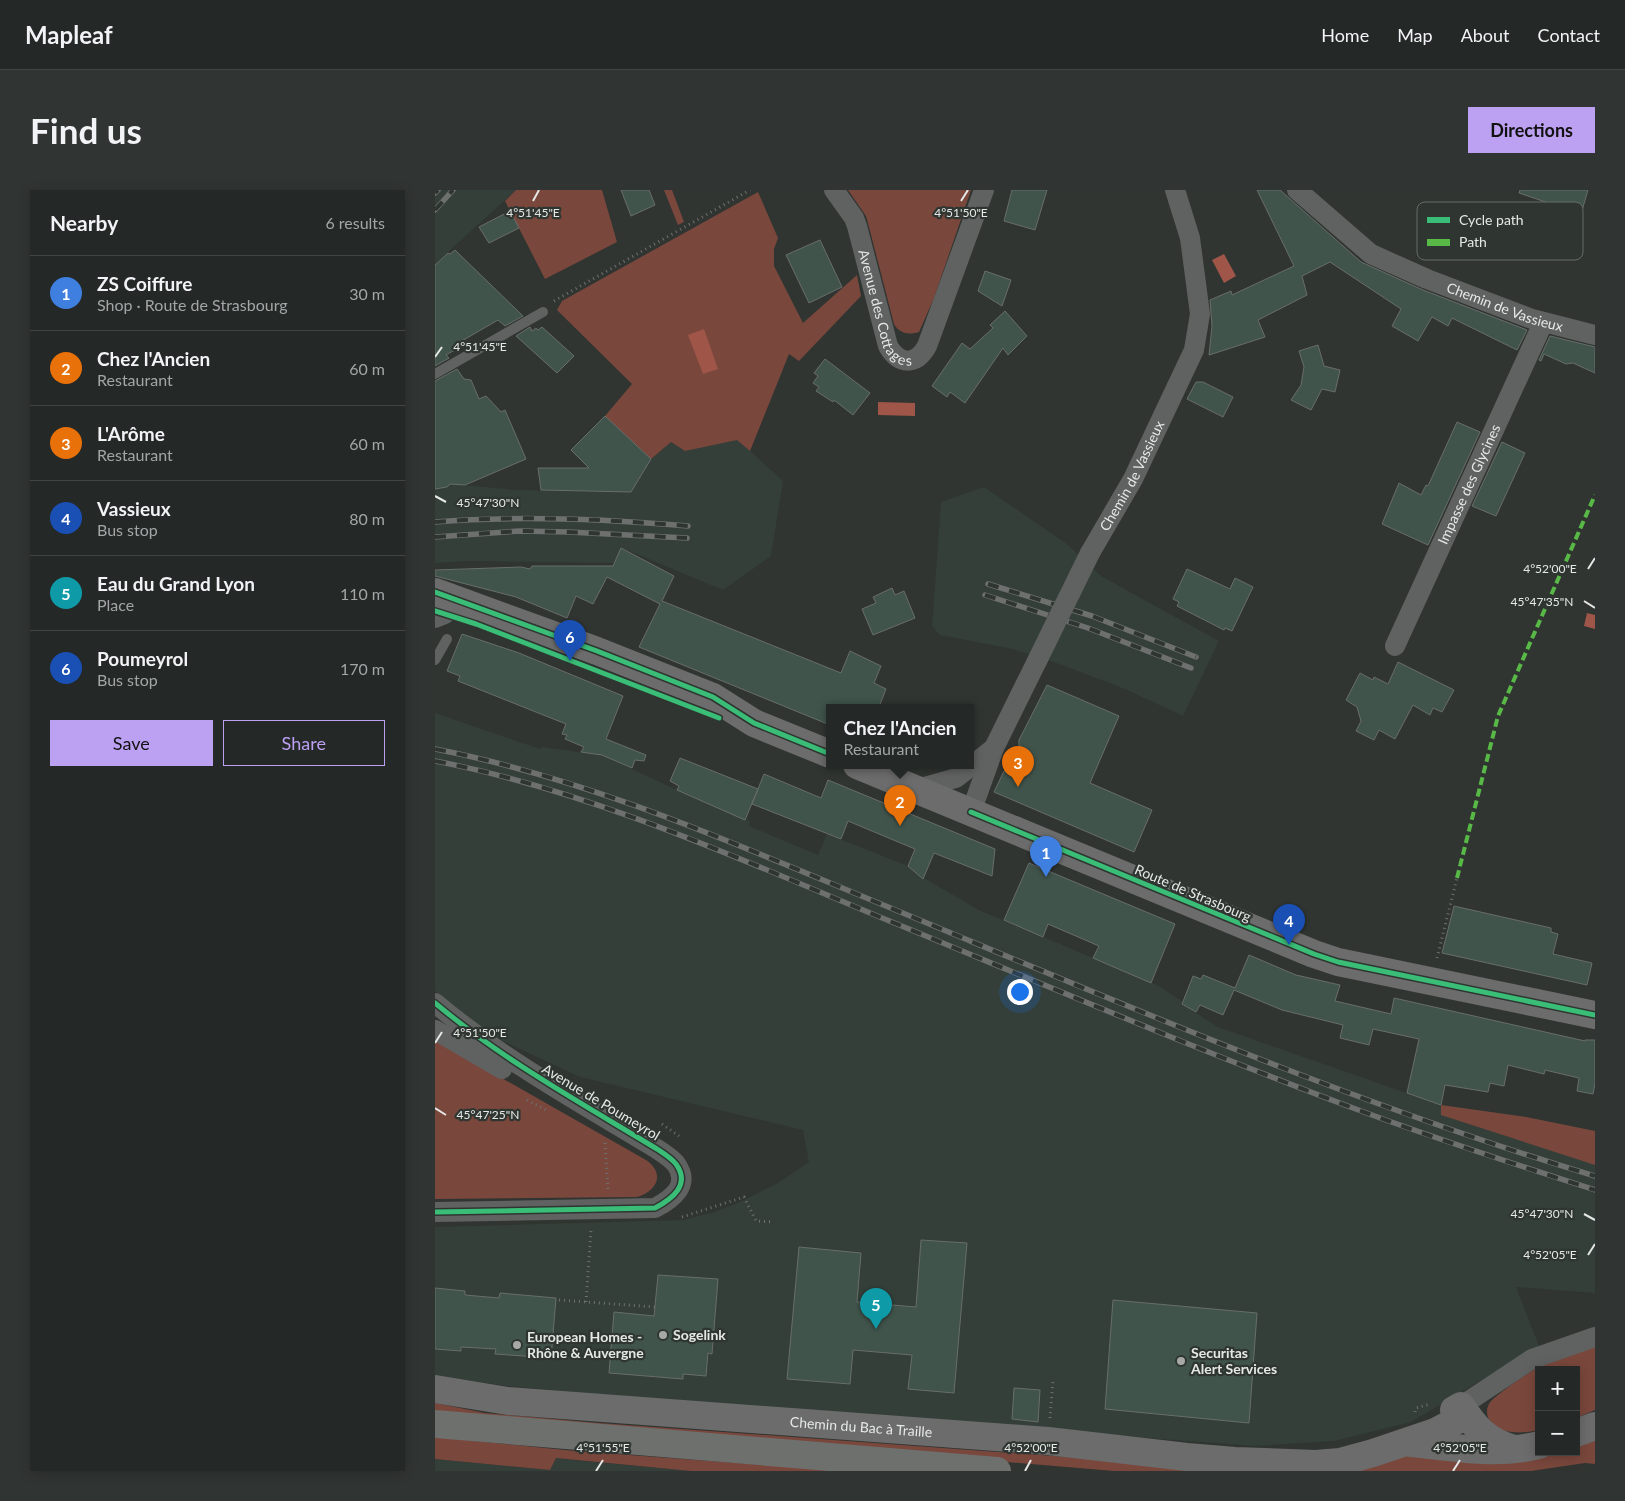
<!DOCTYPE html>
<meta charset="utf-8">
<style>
body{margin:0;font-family:Lato,sans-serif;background:#303432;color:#f1f3f6}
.controls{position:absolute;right:15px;bottom:15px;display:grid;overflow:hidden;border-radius:0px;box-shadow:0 2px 12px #0003}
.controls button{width:45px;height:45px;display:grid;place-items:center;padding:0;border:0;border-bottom:1px solid #414443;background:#242826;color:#f1f3f6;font:25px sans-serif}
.you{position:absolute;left:584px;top:801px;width:18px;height:18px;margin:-12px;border:4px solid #fff;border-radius:50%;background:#1a73e8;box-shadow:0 0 0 8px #1a73e833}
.badge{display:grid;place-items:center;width:32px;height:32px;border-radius:50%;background:#bca0f2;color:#fff;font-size:16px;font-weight:700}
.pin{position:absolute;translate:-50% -41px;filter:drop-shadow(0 1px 2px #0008)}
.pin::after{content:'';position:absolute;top:26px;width:18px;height:15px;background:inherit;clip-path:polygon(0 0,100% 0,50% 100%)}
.popup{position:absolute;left:391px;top:514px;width:148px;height:65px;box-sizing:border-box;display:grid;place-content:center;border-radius:0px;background:#242826;filter:drop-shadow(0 1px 4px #0005);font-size:16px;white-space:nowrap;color:#a3a6a7}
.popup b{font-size:19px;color:#f1f3f6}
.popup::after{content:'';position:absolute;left:50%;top:100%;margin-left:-10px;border:10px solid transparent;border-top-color:#242826}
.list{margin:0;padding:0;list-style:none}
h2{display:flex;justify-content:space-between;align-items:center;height:65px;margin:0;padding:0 20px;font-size:21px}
h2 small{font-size:16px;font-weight:400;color:#a3a6a7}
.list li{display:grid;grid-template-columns:32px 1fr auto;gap:15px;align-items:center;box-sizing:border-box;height:75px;padding:0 20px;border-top:1px solid #414443}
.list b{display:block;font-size:19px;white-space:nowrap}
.list p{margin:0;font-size:16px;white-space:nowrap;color:#a3a6a7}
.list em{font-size:16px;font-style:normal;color:#a3a6a7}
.actions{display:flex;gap:10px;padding:15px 20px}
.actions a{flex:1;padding:11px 0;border:1px solid #bca0f2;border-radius:0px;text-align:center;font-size:18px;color:#bca0f2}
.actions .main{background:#bca0f2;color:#111}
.map{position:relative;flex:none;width:1160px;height:1281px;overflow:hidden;border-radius:0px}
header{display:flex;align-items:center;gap:30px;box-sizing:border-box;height:70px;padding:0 25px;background:#242826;border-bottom:1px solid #414443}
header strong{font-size:24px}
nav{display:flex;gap:28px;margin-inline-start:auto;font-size:18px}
.intro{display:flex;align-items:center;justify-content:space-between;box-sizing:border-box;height:120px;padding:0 30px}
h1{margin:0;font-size:35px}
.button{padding:12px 22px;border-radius:0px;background:#bca0f2;color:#111;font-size:18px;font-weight:700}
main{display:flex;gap:30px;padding:0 30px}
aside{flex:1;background:#242826;border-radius:0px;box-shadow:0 2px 12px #0003}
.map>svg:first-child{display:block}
.built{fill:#343f39}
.green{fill:#7a473c}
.water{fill:#9f5648}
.building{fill:#40544b;stroke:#696d6b}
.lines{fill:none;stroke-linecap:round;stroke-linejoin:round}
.path{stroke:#6f7170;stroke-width:3;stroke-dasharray:1 4;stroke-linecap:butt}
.lane{stroke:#606261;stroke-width:10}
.street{stroke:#606261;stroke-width:20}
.secondary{stroke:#6b6c6b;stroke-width:28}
.highway{stroke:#6e706e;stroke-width:28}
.rail-casing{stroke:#6e706f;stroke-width:5.5}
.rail{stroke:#2f3632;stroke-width:4;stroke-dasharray:11;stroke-linecap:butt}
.street-bridge{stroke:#606261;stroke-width:20}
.quiet{stroke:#58b947;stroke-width:4;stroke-dasharray:8 4;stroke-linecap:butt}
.cycleway-casing{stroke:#2f3632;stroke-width:8}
.cycleway{stroke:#3abd76;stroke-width:5}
.ticks{fill:none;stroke:#e5e8e6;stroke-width:2}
.poi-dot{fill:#a6a9a7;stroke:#2f3632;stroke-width:2}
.labels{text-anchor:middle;stroke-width:4.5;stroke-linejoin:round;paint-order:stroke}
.street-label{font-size:14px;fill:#e5e8e6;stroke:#2f3632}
.poi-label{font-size:14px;font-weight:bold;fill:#e5e8e6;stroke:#2f3632;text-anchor:start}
.key{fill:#2f3632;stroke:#666b68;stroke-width:1}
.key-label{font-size:14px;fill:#e5e8e6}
.ticks-label{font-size:12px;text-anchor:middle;fill:#e5e8e6;stroke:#2f3632;stroke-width:4.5;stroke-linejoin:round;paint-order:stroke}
</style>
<header>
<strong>Mapleaf</strong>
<nav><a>Home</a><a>Map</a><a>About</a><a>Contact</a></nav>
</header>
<div class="intro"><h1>Find us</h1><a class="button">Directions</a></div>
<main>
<aside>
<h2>Nearby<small>6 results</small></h2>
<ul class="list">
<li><span class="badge" style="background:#3f7fe0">1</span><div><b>ZS Coiffure</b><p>Shop · Route de Strasbourg</p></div><em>30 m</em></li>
<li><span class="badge" style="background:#e8710a">2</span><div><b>Chez l'Ancien</b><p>Restaurant</p></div><em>60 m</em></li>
<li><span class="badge" style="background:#e8710a">3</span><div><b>L'Arôme</b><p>Restaurant</p></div><em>60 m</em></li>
<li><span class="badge" style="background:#1a4fb4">4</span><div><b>Vassieux</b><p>Bus stop</p></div><em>80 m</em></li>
<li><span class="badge" style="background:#0f9aa8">5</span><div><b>Eau du Grand Lyon</b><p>Place</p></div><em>110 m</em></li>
<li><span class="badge" style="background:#1a4fb4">6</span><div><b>Poumeyrol</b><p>Bus stop</p></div><em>170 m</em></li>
</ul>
<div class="actions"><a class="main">Save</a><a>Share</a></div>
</aside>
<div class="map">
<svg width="1160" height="1281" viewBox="0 0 1160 1281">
<rect width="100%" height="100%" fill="#303532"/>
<path class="built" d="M0,0H81L0,74Z
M302,249L348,291L336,366L288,400L187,358L179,373L32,371L0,373V299L12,297L15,294L82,300L196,302L216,269L236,252L250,261Z
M549,297L632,354L666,386L784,451L748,526L690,499L624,474L578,459L505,445L497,436L506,312Z
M0,523L105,559L106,557L167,565L242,600L315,631L314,636L383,665L392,644L473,676L482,684L544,720L724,796L748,812L747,814L783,837L1006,915L1091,927L1160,941V1103L1081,1097L1104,1156L976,1232L899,1251L820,1256L290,1216L72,1196L0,1186V1037L248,1030L280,1022L309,1010L343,993L374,972L368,940L145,887L59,847L22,820L0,801Z
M121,1268L138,1270L256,1281H0V1269L115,1280Z"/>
<path class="green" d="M81,0H167L182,52L110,89L70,11Z
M229,0H237L249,32L243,35Z
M413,0H536L499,108L484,142C474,145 465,144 459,134L433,33L431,26Z
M323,2L343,48L339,59V76L368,133L422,85L426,106L364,171L354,164L315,261L302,250L250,261L236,252L216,269L170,226L197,194L122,120L127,111Z
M0,850L211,970C230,983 223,1001 202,1007L0,1009Z
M1006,915L1091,927L1160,941V975L1006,925Z
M1160,1152V1220L1141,1228V1180H1104V1240C1091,1243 1070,1245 1059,1235C1052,1229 1050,1222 1054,1214C1058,1205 1109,1173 1120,1167C1133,1161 1147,1157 1160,1152Z
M0,1213L50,1223L164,1233L825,1281H679L80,1231L0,1220Z
M1160,1244V1274L1150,1273L1096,1281H827L989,1260L1141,1262V1252Z
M0,1247L140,1261L412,1281H256L121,1268L115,1280L0,1269Z"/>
<path class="water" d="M1034,16L1065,26L1061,40L1030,31Z
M789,64L801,86L789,93L777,70Z
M269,139L283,179L268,184L253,145Z
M443,212L480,213V226L443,225Z
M1152,423L1160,425V439L1149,436Z"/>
<path class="building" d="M186,0H214L220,15L196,26Z
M577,0H612L600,40L569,31Z
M822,0H845L926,72L988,100L1092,140L1082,160L1017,128L1013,136L997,127L983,151L957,136L966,119L895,72L867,86L872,105L823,130L830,147L774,165L777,136L775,110L796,101L797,105L859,76Z
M1085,0H1153L1146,24L1084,3Z
M75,21L84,38L54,53L44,37Z
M385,50L407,97L374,113L351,65Z
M20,60L88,126L70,136L63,130L25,152L27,156L11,165L14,168L0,176V75L13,63L15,64Z
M550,81L576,90L567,116L543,101Z
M570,121L592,146L573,165L568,158L530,213L515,202L512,207L497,196L527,153L535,159L558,138L555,135Z
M95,137L97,141L101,138L103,140L107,137L139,166L122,183L81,146Z
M1115,146L1160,157V183L1138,173L1131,174L1109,164L1106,171L1104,170Z
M883,155L889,176L905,180L900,202L887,199L876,220L856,210L866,195L869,177L864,161Z
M390,169L435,203L418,225L399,210L398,212L381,201L384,197L378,193L383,186L379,183Z
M22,179L29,189L36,190L44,209L51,206L66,222L70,220L91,269L30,295L15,294L12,297L0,299V191Z
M761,192H768L798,207L788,227L752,209Z
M170,226L216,269L196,302L106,300L103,278H154L136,260Z
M1022,232L1045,242L993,355L947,334L964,293L986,305L991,295L993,296Z
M1067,252L1090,263L1061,326L1037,316Z
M186,358L239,386L227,411L406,483L415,461L446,476L439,493L451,499L444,517H395V535L204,457L225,414L172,387L158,414L141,406L132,428L81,407L0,386V380L86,377L95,379L97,376H178Z
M752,379L795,399L800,388L818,397L797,441L790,438L789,440L742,416L744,412L738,409Z
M457,398L460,405L469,401L480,428L438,445L427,419L441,413L438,407Z
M27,444L84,463L188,506L171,549L211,565L209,571L200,570L197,578L167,565L146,562L149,557L130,549L132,545L127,544L131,534L23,491L25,486L12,481Z
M963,472L1019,500L1007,522L998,518L995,525L978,515L960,549L944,540L939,550L921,541L926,531L922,517L911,510L925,483L938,490L939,487L953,494Z
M612,495L684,526L655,593L717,620L699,662L559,602L569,581L577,584L584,564V550Z
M245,568L323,599L310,630L242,600L244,596L235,591Z
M329,584L386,608L393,590L560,659L557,686L499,663L488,689L473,676L480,659L413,631L406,649L317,614Z
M594,673L740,734L716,793L658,768L664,756L613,734L608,747L569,730Z
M1019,716L1116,738V742L1123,744L1118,764L1157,773L1152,795L1007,763Z
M814,765L861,785L905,795L900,811L956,824L959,808L1150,851V850H1160V894L1158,904L1142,901L1144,888L1110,880L1109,884L1073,875L1069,896L1055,893L1053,902L1010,895L1006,915L972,903L984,849L938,839L934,855L905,848L908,835L847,820L799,800L788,825L765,815L761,822L747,814L758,786L766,789L768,785L800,798Z
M486,1050L532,1053L519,1203L473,1199L477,1165L418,1160L415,1194L352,1189L364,1057L426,1063L422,1112L481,1117Z
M223,1085L283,1089L277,1164L273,1163L271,1186L248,1184V1189L174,1183L179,1122L219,1126Z
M0,1098L30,1101V1105L64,1108L65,1103L121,1108L116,1168L60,1164L61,1159L26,1157V1161L0,1159Z
M678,1110L822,1123L814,1233L670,1219Z
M579,1198L605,1200L603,1232L577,1229Z"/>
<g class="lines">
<path class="path" d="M119,111L315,0
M1002,768L1022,688
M92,910L111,920
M227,934L244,946
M170,953L173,1000
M247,1027L309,1007L321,1031L338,1032
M124,1110L220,1117
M151,1112L156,1040
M980,1222L981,1218L995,1214
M615,1228L618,1191"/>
<path class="lane" d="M0,184L108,122
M0,470L12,449"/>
<g class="street">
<path id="s1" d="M399,0L419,28L422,36L453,156C464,175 481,176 492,156L549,0"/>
<path id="s2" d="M862,0L936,64L992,89L1097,129L1160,145"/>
<path id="s3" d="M655,363L698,289L759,160L765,124L755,48L740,0"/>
<path d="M0,428L10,424"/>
<path id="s4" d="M960,456L1108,133"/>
<path d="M482,599L521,588L559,558"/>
<path d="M536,622L559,558L602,471"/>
<path d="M0,813C68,870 146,913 222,959C228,963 236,968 241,974C256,995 237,1009 220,1018L0,1022"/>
<path d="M0,840L67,879"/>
<path d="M1026,1216L1097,1169L1160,1147"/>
</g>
<g class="secondary">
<path d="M0,402L162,461L278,507L319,533L395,564"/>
<path d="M422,575L879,764L903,772L1160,825"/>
<path id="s5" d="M0,1199L73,1211L613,1251L752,1267L800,1271L881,1274L905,1272L938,1263L1000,1242L1032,1225"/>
<path d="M1019,1220L1026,1216C1041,1239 1052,1251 1079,1259"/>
<path d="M1141,1243L1160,1236"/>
<path d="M976,1253C1019,1257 1061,1266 1104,1255"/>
</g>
<path class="highway" d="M0,1234L562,1281"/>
<defs>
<path id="rail" d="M0,3L3,0
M0,20L18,0
M0,332C84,325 169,329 253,336
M0,347L84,341L133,342L252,348
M553,394L657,426L761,467
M550,405L653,438L756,478
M0,559C155,589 300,654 446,714C681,811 915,913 1160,986
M0,571C157,601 309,671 457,732C610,795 763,860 918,918C998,948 1079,974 1160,1000"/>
</defs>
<use href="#rail" class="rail-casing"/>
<use href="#rail" class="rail"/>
<path class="street-bridge" d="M602,471L655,363"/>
<path class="quiet" d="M1022,688L1063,526L1160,305"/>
<defs>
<path id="cycleway" d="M0,402L162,461L278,507L319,533L395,564
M0,421L41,434L284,528
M536,622L879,764L903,772L1160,825
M0,813C68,870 146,913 222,959C228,963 236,968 241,974C256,995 237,1009 220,1018L0,1022"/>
</defs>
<use href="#cycleway" class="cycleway-casing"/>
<use href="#cycleway" class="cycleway"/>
</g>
<path class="ticks" d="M98,11L104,0M526,11L533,0M0,167L7,157M0,306L11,312M1153,379L1160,368M1149,411L1160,418M0,853L7,842M0,918L11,925M1149,1024L1160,1030M1153,1065L1160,1054M161,1281L168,1270M590,1281L596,1270M1018,1281L1025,1270"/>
<g class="poi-dot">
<circle cx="228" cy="1145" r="5"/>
<circle cx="82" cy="1155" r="5"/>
<circle cx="746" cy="1171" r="5"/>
</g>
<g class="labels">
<g class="street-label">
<text dy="5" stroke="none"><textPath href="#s1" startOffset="132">Avenue des Cottages</textPath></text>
<text dy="5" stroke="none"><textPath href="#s2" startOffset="242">Chemin de Vassieux</textPath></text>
<text dy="5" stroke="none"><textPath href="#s3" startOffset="88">Chemin de Vassieux</textPath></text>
<text dy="5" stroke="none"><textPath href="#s4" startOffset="178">Impasse des Glycines</textPath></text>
<text transform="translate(758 703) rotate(23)" y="5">Route de Strasbourg</text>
<text transform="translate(166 912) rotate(31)" y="5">Avenue de Poumeyrol</text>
<text dy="5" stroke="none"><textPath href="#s5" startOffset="428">Chemin du Bac à Traille</textPath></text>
</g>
<g class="poi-label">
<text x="238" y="1150">Sogelink</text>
<text x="92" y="1152">European Homes -<tspan x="92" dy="16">Rhône &amp; Auvergne</tspan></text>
<text x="756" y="1168">Securitas<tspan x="756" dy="16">Alert Services</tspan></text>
</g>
</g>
<rect x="982" y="12" width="166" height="58" rx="8" class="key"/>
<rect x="992" y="27" width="23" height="6" fill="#3abd76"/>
<rect x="992" y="49" width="23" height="7" fill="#58b947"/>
<g class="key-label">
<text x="1024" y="35">Cycle path</text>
<text x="1024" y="57">Path</text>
</g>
<g class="ticks-label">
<text x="98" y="27">4°51'45"E</text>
<text x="526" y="27">4°51'50"E</text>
<text x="45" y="161">4°51'45"E</text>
<text x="53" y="317">45°47'30"N</text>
<text x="1115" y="383">4°52'00"E</text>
<text x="1107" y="416">45°47'35"N</text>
<text x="45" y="847">4°51'50"E</text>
<text x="53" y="929">45°47'25"N</text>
<text x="1107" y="1028">45°47'30"N</text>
<text x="1115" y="1069">4°52'05"E</text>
<text x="168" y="1262">4°51'55"E</text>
<text x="596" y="1262">4°52'00"E</text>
<text x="1025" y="1262">4°52'05"E</text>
</g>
</svg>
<div class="controls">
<button>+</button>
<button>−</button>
</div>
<div class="you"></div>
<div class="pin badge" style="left:611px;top:687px;background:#3f7fe0">1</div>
<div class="pin badge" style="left:465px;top:636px;background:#e8710a">2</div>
<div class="popup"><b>Chez l'Ancien</b>Restaurant</div>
<div class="pin badge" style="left:583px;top:597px;background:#e8710a">3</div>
<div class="pin badge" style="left:854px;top:755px;background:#1a4fb4">4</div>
<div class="pin badge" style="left:441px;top:1139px;background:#0f9aa8">5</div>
<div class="pin badge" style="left:135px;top:471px;background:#1a4fb4">6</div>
</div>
</main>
